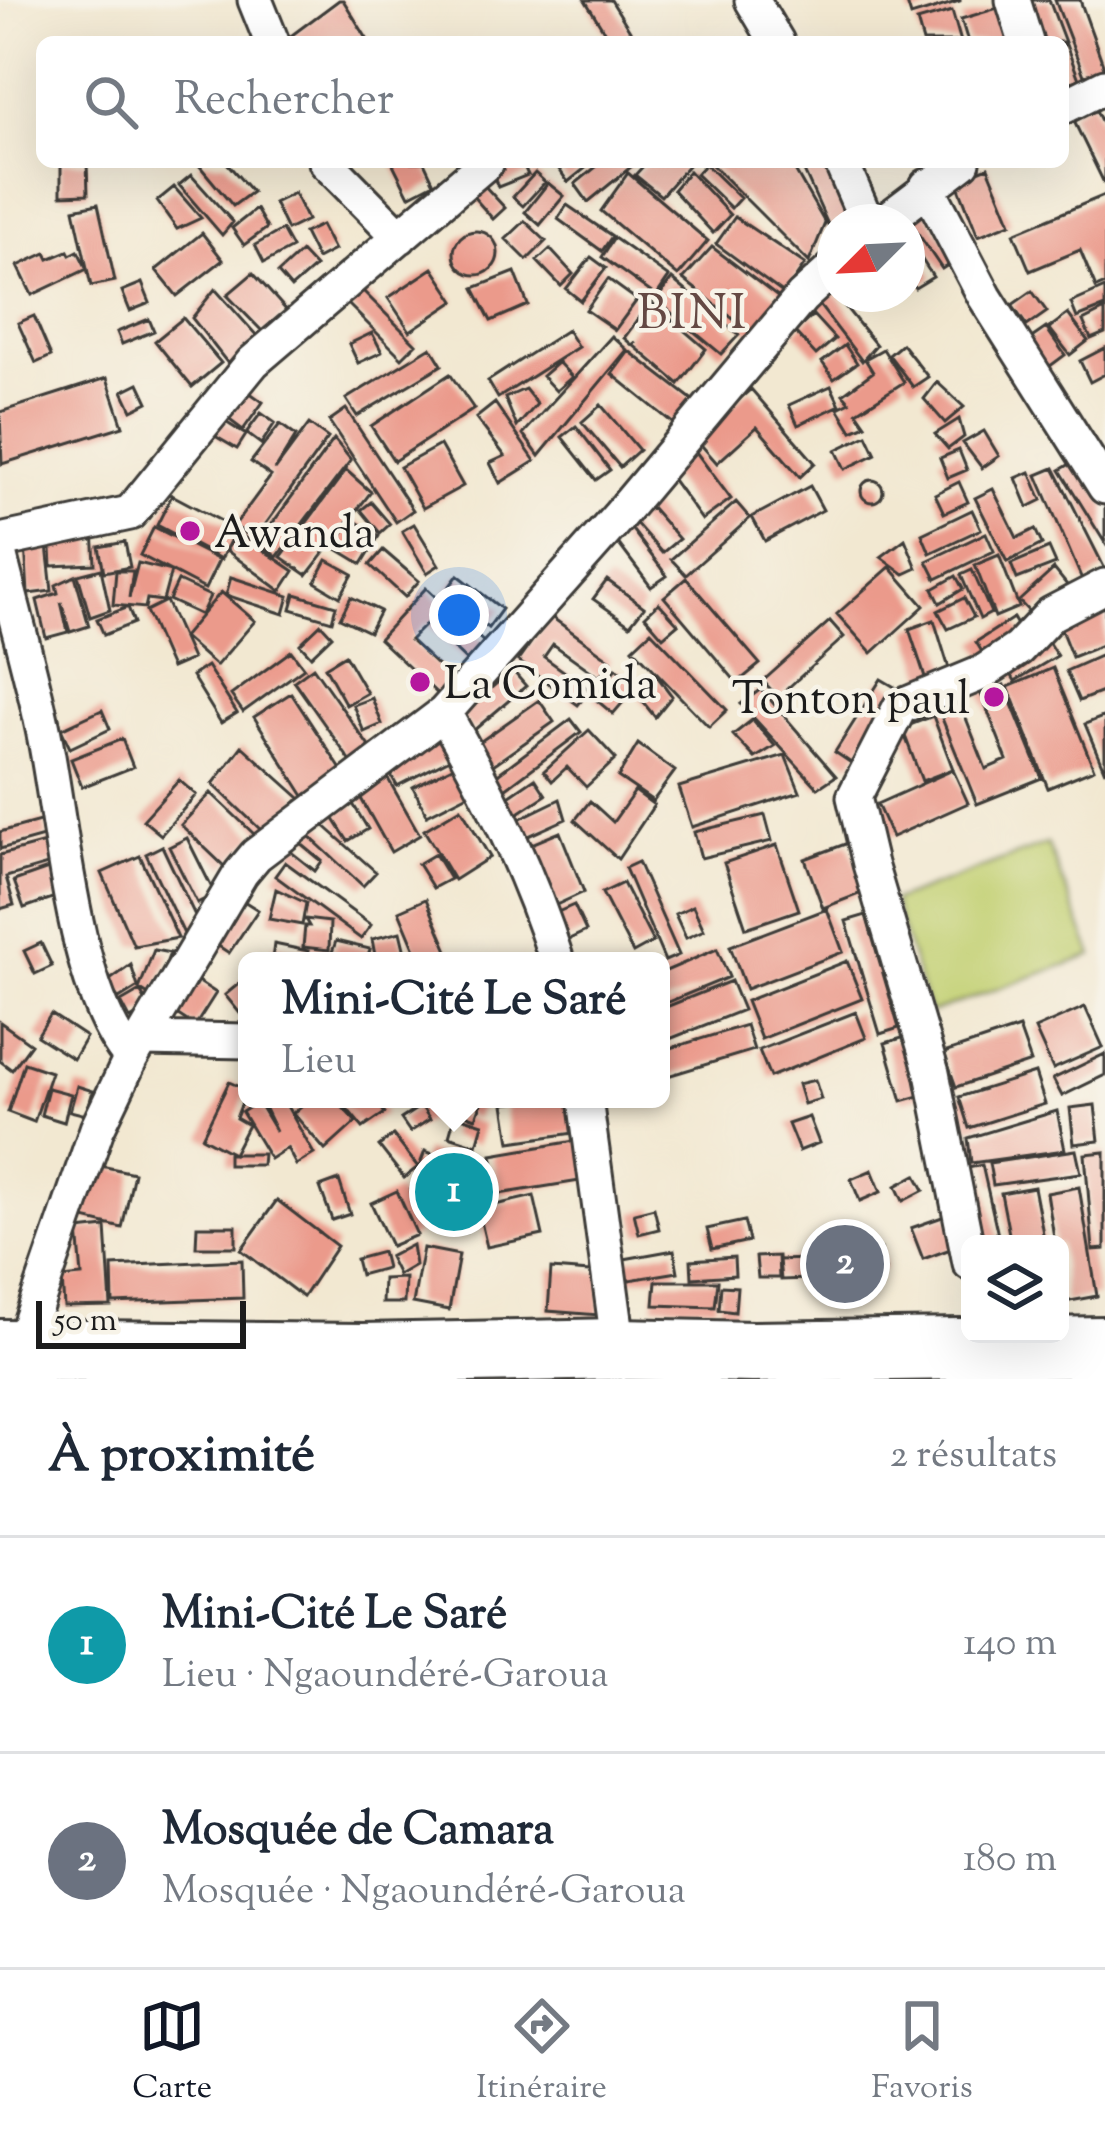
<!DOCTYPE html>
<html lang="fr">
<meta charset="utf-8">
<style>
body{margin:0;font-family:"Sorts Mill Goudy",serif;background:#f2f2f3;color:#1f2937}
.controls{position:absolute;right:36px;bottom:36px;display:grid;overflow:hidden;border-radius:18px;box-shadow:0 12px 48px #0002}
.controls button{width:108px;height:108px;display:grid;place-items:center;padding:0;border:0;border-bottom:3px solid #e0e1e3;background:#fff;color:#1f2937;font:60px sans-serif}
.compass{position:absolute;left:817px;top:204px;width:108px;height:108px;border-radius:50%;background:#fff;box-shadow:0 12px 48px #0002;rotate:246deg}
.scale{position:absolute;left:36px;bottom:30px;width:210px;box-sizing:border-box;padding-left:12px;border:6px solid #1c1c1c;border-top:0;font-size:33px;line-height:42px;white-space:nowrap;color:#1c1c1c;-webkit-text-stroke:9px #f7f3e8;paint-order:stroke}
.you{position:absolute;left:459px;top:615px;width:42px;height:42px;margin:-30px;border:9px solid #fff;border-radius:50%;background:#1a73e8;box-shadow:0 0 0 18px #1a73e833}
.badge{display:grid;place-items:center;width:78px;height:78px;border-radius:50%;background:#111827;color:#fff;font-size:39px;font-weight:700}
.pin{position:absolute;translate:-50% -50%;border:6px solid #fff;box-shadow:0 3px 12px #0006}
.popup{position:absolute;left:238px;top:952px;width:432px;height:156px;box-sizing:border-box;display:grid;place-content:center;border-radius:18px;background:#fff;filter:drop-shadow(0 3px 9px #0005);font-size:39px;white-space:nowrap;color:#747a83}
.popup b{font-size:45px;color:#1f2937}
.popup::after{content:'';position:absolute;left:50%;top:100%;margin-left:-24px;border:24px solid transparent;border-top-color:#fff}
.list{margin:0;padding:0;list-style:none}
h2{display:flex;justify-content:space-between;align-items:center;height:156px;margin:0;padding:0 48px;font-size:51px}
h2 small{font-size:39px;font-weight:400;color:#747a83}
.list li{display:grid;grid-template-columns:78px 1fr auto;gap:36px;align-items:center;box-sizing:border-box;height:216px;padding:0 48px;border-top:3px solid #e0e1e3}
.list b{display:block;font-size:45px;white-space:nowrap}
.list p{margin:0;font-size:39px;white-space:nowrap;color:#747a83}
.list em{font-size:39px;font-style:normal;color:#747a83}
.icon{flex:none;width:66px;height:66px;fill:none;stroke:currentColor;stroke-width:2;stroke-linecap:round;stroke-linejoin:round}
.map{position:relative;flex:none;width:1105px;height:1379px;overflow:hidden}
.search{position:absolute;background:#fff;box-shadow:0 12px 48px #0002;left:36px;right:36px;top:36px;height:132px;display:flex;align-items:center;gap:30px;box-sizing:border-box;padding:0 42px;border-radius:18px;color:#747a83;font-size:45px}
.sheet{height:588px;background:#fff}
nav{display:flex;justify-content:space-around;align-items:center;box-sizing:border-box;height:168px;border-top:3px solid #e0e1e3;background:#fff;font-size:33px;color:#747a83}
nav a{display:grid;justify-items:center;gap:6px}
nav .on{color:#111827}
.map>svg:first-child{display:block}
.pitch{fill:#c2d072;stroke:#6f7647;stroke-width:3}
.building{fill:#eb9a8b}
.lines{fill:none;stroke-linecap:round;stroke-linejoin:round}
.street-casing{stroke:#3c3b37;stroke-width:39}
.highway-casing{stroke:#3c3b37;stroke-width:66}
.street{stroke:#fff;stroke-width:33}
.highway{stroke:#fff;stroke-width:60}
.poi-dot{fill:#b5179e;stroke:#f7f3e8;stroke-width:4.5}
.labels{text-anchor:middle;stroke-width:9;stroke-linejoin:round;paint-order:stroke}
.poi-label{font-size:45px;fill:#1c1c1c;stroke:#f7f3e8;text-anchor:start}
.neighbourhood-label{font-size:48px;letter-spacing:3px;fill:#644843;stroke:#f7f3e8}
</style>
<div class="map">
<svg width="1105" height="1379" viewBox="0 0 1105 1379">
<rect width="100%" height="100%" fill="#f7f3e8"/>
<filter id="ink" filterUnits="userSpaceOnUse"><feTurbulence type="fractalNoise" baseFrequency=".00833" numOctaves="2"/><feDisplacementMap in="SourceGraphic" scale="24" xChannelSelector="R" yChannelSelector="G"/><feConvolveMatrix kernelMatrix="1 2 1 2 8 2 1 2 1" color-interpolation-filters="sRGB"/></filter>
<filter id="wash" filterUnits="userSpaceOnUse"><feTurbulence type="fractalNoise" baseFrequency=".004" numOctaves="4" result="noise"/><feDisplacementMap in="SourceGraphic" scale="48" xChannelSelector="R" yChannelSelector="G"/><feGaussianBlur stdDeviation="2.7" result="paint"/><feColorMatrix in="noise" values="0 0 0 0 0 0 0 0 0 0 0 0 0 0 0 0 0 1.4 0 .05"/><feComposite in="paint" operator="in"/></filter>
<g filter="url(#wash)">
<rect width="100%" height="100%" fill="#f2e8d1"/>
<path class="pitch" d="M1047,844L1093,955L930,1013L893,901Z"/>
<g id="blocks">
<path class="building" d="M339,0H343L369,42H290L288,38Z
M585,0H611L637,42H611Z
M906,0H960V1L911,16Z
M1014,0H1049L1079,79L1063,85V42H1030Z
M1055,0H1080L1105,70L1085,78Z
M1001,7L1011,42H968L961,19Z
M952,11L961,42H923L917,21Z
M1091,100L1105,129V185L1070,113Z
M61,162H87L88,194L61,195Z
M201,162H226L252,192L233,206L198,164Z
M392,162H424L434,183L409,196Z
M510,162H522L528,175L498,187L491,170Z
M554,162H593L568,182Z
M602,162H637L588,202L575,184Z
M647,162H691L661,196L635,175Z
M715,162H790L825,223L809,262L711,164Z
M800,162H837L863,222H835V240Z
M705,164L740,198L731,208L696,174Z
M988,167L1011,223L978,236L956,180Z
M689,171L730,215L713,233L673,190Z
M535,173L545,182L523,206L513,197Z
M628,173L708,241L678,276L601,211Z
M191,175L233,222L222,235L179,185Z
M482,183L505,208L493,219L471,194Z
M548,183L564,196L540,225L525,212Z
M174,187L201,218L177,229L157,201Z
M294,193L307,220L287,230L274,203Z
M1105,195V284L1096,288L1080,250L1030,271L1014,233Z
M98,204L115,281L91,286L74,209Z
M567,205L612,236L602,251L558,219Z
M922,207L957,259L942,269L907,217Z
M256,209L267,228L244,245L232,228Z
M735,217L805,264L784,294L716,244Z
M525,221L546,241L527,260L506,239Z
M321,225L334,250L317,259L304,233Z
M282,230L292,248L264,263L255,245Z
M454 253a22 22 0 1 1 44 0a22 22 0 1 1-44 0Z
M202,233L223,260L177,296L156,270Z
M907,236L933,277L915,288L907,276Z
M614,238L669,277L656,296L602,257Z
M712,247L783,301L756,337L683,279Z
M550,249L573,274L561,286L537,261Z
M68,251L70,255L78,251L87,269L32,295L18,266L46,253L49,259Z
M301,252L315,267L291,288L278,273Z
M591,257L606,268L581,301L566,289Z
M433,268L455,301L410,331L388,298Z
M515,272L528,305L491,321L474,288Z
M253,273L287,311L265,334L227,295Z
M608,279L637,300L615,330L586,310Z
M672,279L739,335L721,354L656,300Z
M142,283L150,303L130,311L122,291Z
M357,285L416,344L402,358L343,299Z
M830,288L876,345L862,361L816,301Z
M1105,288V307L1077,318L1071,303Z
M215,289L258,337L233,370L192,318Z
M1032,291L1047,312L1027,326L1012,305Z
M651,302L706,349L679,384L633,345L636,342L632,345L624,338Z
M1105,310V333L1091,339L1083,321Z
M1068,314L1088,341L1070,355L1049,328Z
M813,315L835,339L816,355L795,332Z
M34,316L51,356L36,363L18,323Z
M183,318L221,363L192,387L155,341Z
M149,319L154,331L122,344L117,332Z
M1046,328L1065,355L1042,372L1023,344Z
M567,330L578,347L498,398L488,381Z
M372,333L382,352L358,363L349,344Z
M612,336L627,350L539,456L523,434Z
M902,344L928,377L913,387L889,355Z
M845,345L857,363L834,379L822,362Z
M431,347L442,365L357,416L346,399Z
M1105,348V374L1090,382L1080,361Z
M883,349L904,382L857,412L866,425L852,431L838,408L850,402L843,394L873,372L865,359Z
M629,351L694,401L675,425L612,374Z
M558,362L572,377L556,391L542,376Z
M450,374L474,409L394,461L371,426Z
M107,378L123,426L2,464L0,412Z
M937,382L964,407L945,423L924,399Z
M139,383L148,402L132,410L123,391Z
M831,386L840,405L798,425L789,405Z
M525,389L537,404L517,427L505,398Z
M751,389L815,463L800,477L757,427L717,463L695,438Z
M246,390L263,402L243,430L227,418Z
M495,403L535,461L500,483L490,463L505,456L476,418Z
M601,405L639,450L620,467L582,422Z
M346,409L413,510L396,522L329,421Z
M261,413L275,423L261,444L246,433Z
M959,419L964,437L948,449L935,434Z
M224,421L246,435L237,449L215,436Z
M280,424L296,436L275,470L309,424L328,438L255,539L234,526L271,476L251,462Z
M576,426L610,470L596,480L562,437Z
M984,431L999,456L982,468L963,443Z
M867,435L876,454L845,469L836,450Z
M334,439L351,460L277,557L258,543Z
M440,445L463,486L423,508L400,467Z
M959,450L967,470L948,478L940,458Z
M696,452L731,499L702,520L668,473Z
M1077,460L1105,504V543L1060,470Z
M1054,468L1105,569L1084,584L1037,475Z
M346,470L371,492L307,575L281,557Z
M1030,472L1042,500L1028,507L1016,478Z
M861 491a11 11 0 1 1 22 0a11 11 0 1 1-22 0Z
M959,482L968,502L944,513L935,494Z
M810,486L823,510L765,541L752,517Z
M993,489L1017,538L1035,529L1042,544L1007,562L975,498Z
M172,495L236,529L221,559L157,525Z
M371,502L390,524L380,533L361,510Z
M736,502L750,518L686,575L671,559Z
M651,507L679,539L662,553L634,521Z
M972,510L981,529L930,553L922,534Z
M352,519L379,536L362,564L334,547Z
M627,523L667,576L651,587L611,534Z
M414,524L439,565L427,573L402,531Z
M154,527L219,560L205,589L140,555Z
M93,529L95,564L52,566L50,531Z
M238,533L294,571L281,591L226,550Z
M986,533L994,551L936,579L927,561Z
M46,536L52,591L28,594L25,542Z
M905,539L917,568L904,574L881,557Z
M125,542L130,567L104,572L99,547Z
M1049,548L1056,564L1017,579L1011,564Z
M383,550L419,581L405,597L370,565Z
M999,555L1019,607L995,617L975,565Z
M327,560L353,574L340,597L315,582Z
M138,563L171,571L163,601L147,599L145,608L113,605L116,571H133L129,598Z
M890,567L924,606L872,653L837,614Z
M101,569L110,610L90,617L78,575Z
M1054,569L1067,585L1032,615L1019,601Z
M972,570L991,613L980,619L961,575Z
M458,575L502,609L488,628L444,594Z
M75,576L89,626L70,632L61,602L68,632L46,638L37,600L58,593L56,585Z
M956,576L963,589L940,603L933,589Z
M231,577L289,596L284,614L226,595Z
M686,578L760,664L737,683L664,597Z
M607,580L644,607L630,625L593,599Z
M178,581L210,596L201,615L169,600Z
M426,588L489,647L472,666L427,623L410,640L456,683L442,698L379,639Z
M221,592L255,621L216,666L183,637Z
M295,594L336,606L332,621L291,609Z
M351,597L380,611L369,632L340,618Z
M964,598L974,617L948,629L938,611Z
M1105,598V644L1072,657L1056,617Z
M166,601L192,659L171,668L146,611Z
M659,603L678,624L663,637L645,616Z
M128,607L134,623L104,635L97,619Z
M550,616L611,660L599,677L553,644L544,657L590,690L578,705L518,661Z
M1013,618L1024,637L987,660L976,642Z
M934,620L952,678L928,686L909,629Z
M830,621L844,637L778,697L763,681Z
M321,624L332,636L311,656L300,644Z
M651,631L727,710L709,727L633,648Z
M1045,637L1057,656L1015,681L1004,662Z
M291,651L304,668L243,712L231,695Z
M345,655L367,693L346,705L325,667Z
M1102,655L1105,691L1079,701L1066,671Z
M207,666L237,713L221,723L192,676Z
M313,667L370,748L351,762L294,681Z
M616,668L636,687L613,714L594,698Z
M1053,668L1094,769L1048,788L1008,687Z
M512,670L526,686L473,731L460,715Z
M654,672L672,696L655,717L635,692Z
M881,679L898,689L851,763L835,752Z
M1004,685L1042,778L977,804L939,711L960,703L986,769L1007,760L981,694Z
M761,689L836,776L818,788L741,704Z
M291,693L342,771L304,796L254,717Z
M372,698L382,724L364,732L353,705Z
M539,700L554,722L486,770L471,748Z
M102,710L110,729L70,748L61,729Z
M933,716L953,769L922,781L902,728Z
M1105,716V772L1085,724Z
M571,719L581,732L501,792L491,779Z
M752,720L775,746L755,758L733,735Z
M451,730L463,752L397,786L385,764Z
M589,730L616,759L586,787L567,767L552,781L544,771Z
M122,739L133,767L82,787L71,759Z
M638,744L675,771L653,801L618,777Z
M242,746L300,798L264,833L213,784Z
M785,755L800,792L692,827L679,787Z
M466,760L480,788L427,815L413,787Z
M383,770L420,835L391,852L354,786Z
M953,770L968,803L892,837L877,804Z
M535,778L546,795L514,816L503,800Z
M179,780L196,795L161,835L143,820Z
M635,791L654,805L618,859L575,820L590,801L613,822Z
M211,793L255,835L225,867L181,825Z
M560,799L566,819L526,837L517,820Z
M353,804L368,829L348,841L332,816Z
M461,808L490,857L454,880L424,830Z
M765,815L772,841L701,858L694,832Z
M43,820L47,836L0,849V832Z
M321,823L376,872L363,886L309,836Z
M560,832L584,892L556,905L529,845Z
M187,838L215,894L197,903L169,847Z
M52,841L58,862L6,877L14,905L0,909V855Z
M299,842L322,861L315,871L291,852Z
M848,843L867,891L823,908L805,859Z
M777,845L799,910L746,928L724,863Z
M162,846L200,926L184,934L146,854Z
M435,854L450,879L433,888L418,864Z
M140,856L178,938L134,946L102,873Z
M285,862L371,925L361,939L275,876Z
M638,862L679,955L665,961L625,868Z
M51,868L61,895L24,908L14,881Z
M623,883L653,942L633,953L602,893Z
M276,889L306,903L302,925L269,919Z
M239,898L258,910L229,953L217,945L235,918L229,914Z
M426,899L449,953L420,961L399,911Z
M574,905L586,931L561,943L549,916Z
M693,906L704,930L686,938L675,914Z
M827,909L843,952L746,989L730,946Z
M866,915L899,1028L880,1034L846,921Z
M305,919L330,922L329,950L303,947L305,926H309Z
M400,932L407,961H376L372,939Z
M336,941L370,949L367,961H329Z
M41,943L52,966L35,974L24,951Z
M274,944L308,951L305,961L272,959Z
M717,949L729,977L661,1005V973Z
M154,950L170,953L153,998L139,989Z
M847,961L862,999L761,1039L746,1001Z
M131,965L138,987L119,999L107,982Z
M247,977V1022L225,995Z
M193,978L216,993L195,1026L172,1011Z
M731,981L743,1010L662,1042L661,1009Z
M140,991L150,1008L130,1019L121,1002Z
M1085,1007L1103,1047L1053,1069L1035,1029Z
M856,1012L866,1038L770,1077L759,1050Z
M51,1014L86,1037L73,1059L37,1036Z
M0,1022L31,1044L12,1070L0,1061Z
M746,1025L754,1050L661,1078V1051Z
M1019,1028L1031,1062L956,1087L944,1053Z
M905,1037L923,1095L902,1101L885,1043Z
M1105,1054V1075L1062,1096L1053,1079Z
M24,1063L51,1072L34,1122L8,1112Z
M1035,1073L1045,1104L969,1128L959,1097Z
M815,1080L821,1099L804,1104L798,1084Z
M229,1082L247,1090L236,1118L248,1125L233,1154L202,1137Z
M77,1086L93,1091L86,1115L70,1111Z
M48,1088L71,1094L64,1122L41,1115Z
M278,1099H283L314,1154L296,1165L287,1148L270,1159L242,1112L258,1102L276,1132L264,1107Z
M309,1099H335L356,1122L325,1150L293,1113Z
M339,1099H374L385,1113L363,1128Z
M448,1099H483L476,1118L446,1107Z
M540,1099H576L581,1132L510,1142L504,1104Z
M1095,1105L1099,1141L1074,1144L1070,1108Z
M421,1106L430,1119L410,1132L401,1119Z
M1057,1111L1065,1150L971,1163L968,1138Z
M455,1115L483,1124L477,1145L449,1136Z
M809,1117L819,1143L799,1151L788,1124Z
M393,1135L418,1167L404,1178L379,1146Z
M586,1139L592,1179L499,1194L492,1155Z
M1076,1150L1081,1173L993,1185L989,1163Z
M425,1151L438,1156L424,1197L410,1191Z
M444,1151L481,1162L466,1232L424,1222Z
M1105,1152V1249L1093,1250L1085,1154Z
M228,1154H263L262,1165H228Z
M96,1165L134,1173L122,1228L84,1219Z
M982,1165L1000,1244H975L959,1170Z
M872,1170L881,1192L860,1201L851,1179Z
M916,1175L924,1190L903,1201L896,1186Z
M339,1180L350,1214L332,1220L320,1187Z
M1034,1187L1045,1244H1011L1001,1193Z
M1079,1187L1097,1296L1065,1302L1060,1244H1055L1047,1193Z
M397,1191L417,1235L391,1246L371,1203Z
M534,1196L543,1235L487,1247L478,1209Z
M277,1200L337,1246L303,1297L241,1250Z
M654,1208L659,1229L639,1234L634,1213Z
M948,1215L959,1246L923,1259L911,1228Z
M744,1221L749,1241L712,1249L707,1229Z
M197,1226H236V1247H196Z
M106,1227L111,1306L64,1307L62,1278L82,1276L78,1230Z
M412,1245L415,1265L398,1275L389,1257Z
M423,1248L459,1255L449,1310L413,1303Z
M881,1249L885,1269L865,1273L861,1253Z
M674,1250L678,1272L617,1282L613,1261Z
M856,1250L860,1271L837,1275L834,1253Z
M382,1252L386,1268L360,1275L356,1259Z
M778,1256L779,1278H758L756,1257Z
M734,1257L735,1275L692,1278L691,1260Z
M807,1259L808,1279L781,1280L779,1260Z
M242,1260L243,1298L113,1303L112,1266Z
M551,1269L602,1273L599,1315L548,1311Z
M405,1278L404,1303H382L383,1279Z
M656,1281H718L715,1307L654,1305Z
M721,1286L737,1287L735,1312L719,1310Z"/>
</g>
</g>
<g filter="url(#ink)">
<use href="#blocks" fill-opacity="0" stroke="#3c3b37" stroke-width="3"/>
<g class="lines">
<defs>
<path id="street" d="M255,0L272,42
M752,0L777,42
M1013,0L1026,42
M1063,107L1105,86
M326,162L400,237
M841,162L867,222
M927,186L985,297L1105,487
M884,222L963,162
M0,541L130,513L253,362L487,162
M0,557C14,614 31,671 43,729C62,819 72,990 131,1058
M444,713C490,794 529,872 557,961
M142,1039L247,1041
M585,1099L619,1349
M970,1263L932,1073L870,864L854,797L900,707L982,673L1018,649L1051,614L1105,586
M21,1349L97,1129L131,1058L241,873L256,855L444,713L618,517L802,297L835,267"/>
<path id="highway" d="M0,1350L363,1354L619,1349L753,1352L1105,1347"/>
</defs>
<use href="#street" class="street-casing"/>
<use href="#highway" class="highway-casing"/>
<use href="#street" class="street"/>
<use href="#highway" class="highway"/>
</g>
</g>
<g class="poi-dot">
<circle cx="190" cy="531" r="12"/>
<circle cx="420" cy="682" r="12"/>
<circle cx="994" cy="697" r="12"/>
</g>
<g class="labels">
<g class="poi-label">
<text x="214" y="547">Awanda</text>
<text x="444" y="698">La Comida</text>
<text x="970" y="713" text-anchor="end">Tonton paul</text>
</g>
<g class="neighbourhood-label">
<text x="693" y="328">BINI</text>
</g>
</g>
</svg>
<div class="controls">
<button><svg class="icon" aria-label="layers" viewBox="0 0 24 24"><path d="M12 4l9 5-9 5-9-5zM3 14l9 5 9-5"/></svg></button>
</div>
<svg class="compass" viewBox="-18 -18 36 36"><path d="M0-13l5 13h-10z" fill="#e53935"/><path d="M0 13l5-13h-10z" fill="#747a83"/></svg>
<div class="scale">50 m</div>
<div class="you"></div>
<div class="pin badge" style="left:454px;top:1192px;background:#0f9aa8">1</div>
<div class="popup"><b>Mini-Cité Le Saré</b>Lieu</div>
<div class="pin badge" style="left:845px;top:1264px;background:#6b7280">2</div>
<div class="search"><svg class="icon" aria-label="search" viewBox="0 0 24 24"><circle cx="10" cy="10" r="6"/><path d="M15 15l6 6"/></svg>Rechercher</div>
</div>
<section class="sheet">
<h2>À proximité<small>2 résultats</small></h2>
<ul class="list">
<li><span class="badge" style="background:#0f9aa8">1</span><div><b>Mini-Cité Le Saré</b><p>Lieu · Ngaoundéré-Garoua</p></div><em>140 m</em></li>
<li><span class="badge" style="background:#6b7280">2</span><div><b>Mosquée de Camara</b><p>Mosquée · Ngaoundéré-Garoua</p></div><em>180 m</em></li>
</ul>
</section>
<nav>
<a class="on"><svg class="icon" aria-label="map" viewBox="0 0 24 24"><path d="M3 6l6-2 6 2 6-2v14l-6 2-6-2-6 2zM9 4v14M15 6v14"/></svg>Carte</a>
<a><svg class="icon" aria-label="directions" viewBox="0 0 24 24"><path d="M12 3l9 9-9 9-9-9zM9 14v-3h6M13 9l2 2-2 2"/></svg>Itinéraire</a>
<a><svg class="icon" aria-label="saved" viewBox="0 0 24 24"><path d="M7 4h10v16l-5-4-5 4z"/></svg>Favoris</a>
</nav>
